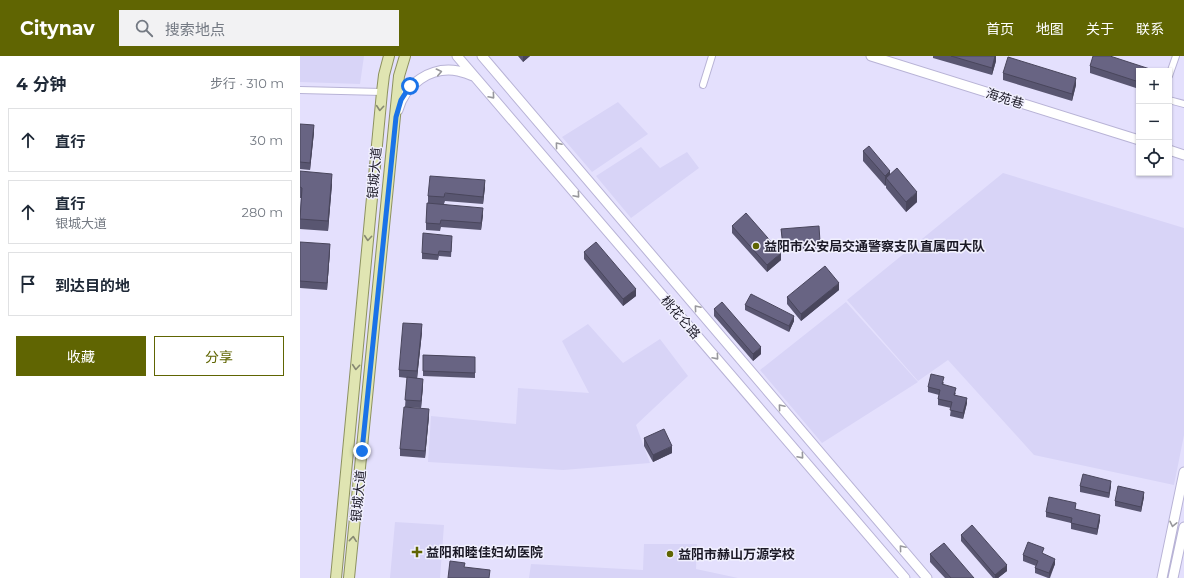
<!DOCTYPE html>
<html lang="zh">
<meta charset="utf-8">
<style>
body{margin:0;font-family:Montserrat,"Noto Sans SC",sans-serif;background:#f2f2f3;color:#1f2937}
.controls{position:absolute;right:12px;top:12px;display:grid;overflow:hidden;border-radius:0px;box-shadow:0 1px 3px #0004}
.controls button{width:36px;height:36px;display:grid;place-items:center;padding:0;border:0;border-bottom:1px solid #e0e1e3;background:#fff;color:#1f2937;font:20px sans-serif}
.stop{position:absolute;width:12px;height:12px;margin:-9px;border:3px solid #1a73e8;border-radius:50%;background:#fff}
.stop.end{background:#1a73e8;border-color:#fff;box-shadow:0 1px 4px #0008}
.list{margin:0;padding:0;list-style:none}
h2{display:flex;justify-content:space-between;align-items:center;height:52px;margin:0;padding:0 16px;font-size:17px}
h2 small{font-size:13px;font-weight:400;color:#747a83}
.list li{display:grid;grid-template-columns:26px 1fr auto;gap:12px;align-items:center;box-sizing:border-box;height:64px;margin:0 8px 8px;padding:0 8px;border:1px solid #e0e1e3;border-radius:0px}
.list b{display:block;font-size:15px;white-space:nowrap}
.list p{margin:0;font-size:13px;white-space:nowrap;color:#747a83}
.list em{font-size:13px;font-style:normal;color:#747a83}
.actions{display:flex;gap:8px;padding:12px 16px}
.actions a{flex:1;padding:9px 0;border:1px solid #606502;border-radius:0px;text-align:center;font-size:14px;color:#606502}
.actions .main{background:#606502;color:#fff}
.icon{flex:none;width:22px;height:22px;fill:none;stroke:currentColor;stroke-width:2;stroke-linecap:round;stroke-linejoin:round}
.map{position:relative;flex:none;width:884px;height:522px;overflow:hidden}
header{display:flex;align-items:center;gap:24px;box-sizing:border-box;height:56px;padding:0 20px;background:#606502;color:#fff}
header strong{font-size:19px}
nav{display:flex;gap:22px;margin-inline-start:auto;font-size:14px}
.search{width:280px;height:36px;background:#f2f2f3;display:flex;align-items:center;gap:10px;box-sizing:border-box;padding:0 14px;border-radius:0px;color:#747a83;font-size:15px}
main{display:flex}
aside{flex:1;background:#fff}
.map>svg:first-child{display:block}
.built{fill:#d8d4f7}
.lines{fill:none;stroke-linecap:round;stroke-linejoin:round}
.street-casing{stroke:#b8b3d6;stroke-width:8}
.secondary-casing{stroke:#b8b3d6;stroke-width:11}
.primary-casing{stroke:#8d925f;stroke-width:12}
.street{stroke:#fff;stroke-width:6}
.secondary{stroke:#fff;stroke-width:9}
.primary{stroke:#e0e5b2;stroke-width:10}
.wall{fill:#595671}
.shaded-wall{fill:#49465c}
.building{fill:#686483;stroke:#49465c}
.oneway{stroke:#98989d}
.oneway2{stroke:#878973}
.route{stroke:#1a73e8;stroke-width:5}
.poi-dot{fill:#606502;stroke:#f1f0fe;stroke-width:1.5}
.labels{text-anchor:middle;stroke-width:3;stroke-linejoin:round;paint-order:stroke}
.street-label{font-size:13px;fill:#1b1926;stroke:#f1f0fe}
.poi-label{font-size:13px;font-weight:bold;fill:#1b1926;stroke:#f1f0fe;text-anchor:start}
</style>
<header>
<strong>Citynav</strong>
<div class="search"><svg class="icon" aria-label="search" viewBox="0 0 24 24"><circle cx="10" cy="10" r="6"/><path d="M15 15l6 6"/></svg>搜索地点</div>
<nav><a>首页</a><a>地图</a><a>关于</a><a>联系</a></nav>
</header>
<main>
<aside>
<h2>4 分钟<small>步行 · 310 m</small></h2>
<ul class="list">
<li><svg class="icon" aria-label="ahead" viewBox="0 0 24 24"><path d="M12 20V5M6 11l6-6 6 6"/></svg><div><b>直行</b></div><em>30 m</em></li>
<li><svg class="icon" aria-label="ahead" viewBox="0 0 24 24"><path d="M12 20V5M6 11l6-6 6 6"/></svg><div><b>直行</b><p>银城大道</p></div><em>280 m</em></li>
<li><svg class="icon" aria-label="arrive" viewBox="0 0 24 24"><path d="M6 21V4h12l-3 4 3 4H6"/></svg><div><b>到达目的地</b></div></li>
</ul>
<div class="actions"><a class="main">收藏</a><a>分享</a></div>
</aside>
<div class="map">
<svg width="884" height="522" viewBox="0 0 884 522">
<rect width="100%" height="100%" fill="#e4e0fd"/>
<path class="built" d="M0,0H64L60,28L0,26Z
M318,46L348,78L292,116L262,81Z
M341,91L360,112L387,96L399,112L331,162L296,120Z
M703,117L884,172V379L874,429L734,399L648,304L618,325L547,244Z
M546,246L618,326L522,387L460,314Z
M288,268L323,307L360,283L388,320L336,369L350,407L263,414L128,406L131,360L216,368L218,332L289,337L262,285Z
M95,466L144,469L140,522H90Z
M344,488H397L396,513L438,522H229L231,508L343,514Z"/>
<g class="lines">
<defs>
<path id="street" d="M869,20L876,0
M403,29L412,0
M0,34L82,36
M869,44L884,48"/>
<path id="secondary" d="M157,0L605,522
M182,0L627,522
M571,0L839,84
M98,54C105,28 131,10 158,15C163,16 169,18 173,20
M869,94L884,99
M862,522L884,416
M873,522L884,471"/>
<path id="primary" d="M36,522L82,36L84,19L89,0
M49,522L99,20L105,0"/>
</defs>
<use href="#street" class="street-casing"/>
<use href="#secondary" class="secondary-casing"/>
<use href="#primary" class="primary-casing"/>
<use href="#street" class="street"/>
<use href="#secondary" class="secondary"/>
<use href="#primary" class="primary"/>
</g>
<path class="wall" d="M218,0H230L223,6Z
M633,0H696V5L692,19L633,2Z
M790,10L839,15V33L790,17Z
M703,17L776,29L772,45L703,24Z
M0,68L14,76L10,114L0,113Z
M563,95L590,118L617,146L606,156L586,132V129L585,130L563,105Z
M0,115L32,128L28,175L0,173V157L1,142H0Z
M185,131L183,148L145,145L144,148L183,159L181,174L141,171L140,175L126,174V167L128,147V140Z
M432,170L481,204L467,216L432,177Z
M481,173L520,186V192L483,195Z
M152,185L151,201L139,200L138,204L122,203V197Z
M0,186L30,195L27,234L0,232Z
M284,196L336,240L323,250L284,203Z
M539,234L501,265L487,248V241Z
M445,249L494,265L489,276L445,254Z
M414,253L461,298L453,305L414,260Z
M122,276L117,322L123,330L121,352L105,351L107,322L99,321V314Z
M123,299L175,301V322L123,320Z
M644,326L643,329L656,337L655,339L667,347L663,363L650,360L651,352L638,349V343L639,339L628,336V331Z
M129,360L125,402L100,400V393Z
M344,382L372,397L353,406L344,390Z
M780,430H811L809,442L780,436Z
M844,441L841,456L815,450V445Z
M776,453L800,464L797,479L771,473V467L746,461V456Z
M661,479L707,515L698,522H693L661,485Z
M630,498L674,522H645L630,506Z
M744,498L755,508L750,522H748L735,517V512L736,510L723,505V499Z"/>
<path class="shaded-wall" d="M223,0H230L223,6Z
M695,0H696V5L692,19V12Z
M776,22V29L772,45V38Z
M14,69V76L10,114V107Z
M590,115V125L586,122V129L585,130V120Z
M32,118V128L28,175V165Z
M185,124V131L183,148V141Z
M617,136V146L606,156V146Z
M183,152V159L181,174V167Z
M30,188V195L27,234V227Z
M481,197V204L467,216V209Z
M539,227V234L501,265V258Z
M336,233V240L323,250V243Z
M494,260V265L489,276V270Z
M122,268V276L117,323V315Z
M461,291V298L453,305V298Z
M123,323V330L121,352V345Z
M667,342V347L663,363V357Z
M129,353V360L125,402V395Z
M372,390V397L353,406V399Z
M811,425V430L809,442V437Z
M844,436V441L841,456V451Z
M800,459V464L797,479V473Z
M755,503V508L749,522V517Z
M707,509V515L698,522H695V519Z"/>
<path class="building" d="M651,0H695L692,12Z
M793,0H810L856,15H839V26L790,10Z
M708,1L776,22L772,38L703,17Z
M0,68L14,69L10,107L0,106Z
M569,90L590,115L585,120L563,95Z
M597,112L617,136L606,146L586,122Z
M0,115L32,118L28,165L0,163L2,132L0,131Z
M130,120L185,124L183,141L145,137L144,141L128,140Z
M127,147L183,152L181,167L141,164L140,168L126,167Z
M446,157L481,197L467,209L432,170Z
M519,170L520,186L483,189L481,173Z
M123,177L152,180L151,196L139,195L138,199L122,197Z
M0,186L30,188L27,227L0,225Z
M296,186L336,233L323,243L284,196Z
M525,210L539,227L501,258L487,241Z
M451,238L494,260L489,270L445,249Z
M422,246L461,291L453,298L414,253Z
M103,267L122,268L117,315L99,314Z
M123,299L175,301V317L123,315Z
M631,318L644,321L642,328L656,332L654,339L667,342L663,357L650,354L652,346L638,343L640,334L628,331Z
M107,321L123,323L121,345L105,344Z
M104,351L129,353L125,395L100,393Z
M364,373L372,390L353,399L344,382Z
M783,418L811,425L809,437L780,430Z
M818,430L844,436L841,451L815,445Z
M749,441L776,447L775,453L800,459L797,473L771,467L772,462L746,456Z
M672,469L707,509L695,519L661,479Z
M728,486L744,492L742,497L755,503L749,517L735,512L738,505L723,499Z
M644,487L674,522H651L630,498Z
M150,505L165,507L164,511L190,514L189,522H148Z"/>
<defs><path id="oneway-chevron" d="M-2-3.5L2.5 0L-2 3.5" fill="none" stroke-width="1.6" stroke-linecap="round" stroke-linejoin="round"/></defs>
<g class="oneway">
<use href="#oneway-chevron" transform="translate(139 16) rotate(-12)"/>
<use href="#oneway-chevron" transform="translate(192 40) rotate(49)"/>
<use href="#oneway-chevron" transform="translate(258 89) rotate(-130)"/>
<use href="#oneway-chevron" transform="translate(277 139) rotate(49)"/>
<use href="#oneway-chevron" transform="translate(397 252) rotate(-130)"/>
<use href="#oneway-chevron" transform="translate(416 301) rotate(49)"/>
<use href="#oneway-chevron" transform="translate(481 351) rotate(-130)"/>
<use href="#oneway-chevron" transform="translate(501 400) rotate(49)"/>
<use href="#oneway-chevron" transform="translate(873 468) rotate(102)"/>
<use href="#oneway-chevron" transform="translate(602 492) rotate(-130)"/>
</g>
<g class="oneway2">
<use href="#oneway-chevron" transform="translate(80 52) rotate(95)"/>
<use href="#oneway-chevron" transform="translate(68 182) rotate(95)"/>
<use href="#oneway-chevron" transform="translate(56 311) rotate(95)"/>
<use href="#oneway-chevron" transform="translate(53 483) rotate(-84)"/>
</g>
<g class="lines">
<path class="route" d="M62,395L96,61L101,44L110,30"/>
</g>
<g class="poi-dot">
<circle cx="456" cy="190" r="4"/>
<path d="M115 490h4v4h4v4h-4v4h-4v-4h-4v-4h4z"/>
<circle cx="370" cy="498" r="4"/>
</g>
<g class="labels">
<g class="street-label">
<text transform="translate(705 42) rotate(17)" y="5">海苑巷</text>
<text transform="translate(74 117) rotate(-85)" y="5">银城大道</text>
<text transform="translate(381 261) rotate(49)" y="5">桃花仑路</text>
<text transform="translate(58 440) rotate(-84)" y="5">银城大道</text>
</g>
<g class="poi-label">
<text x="464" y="195">益阳市公安局交通警察支队直属四大队</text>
<text x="126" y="501">益阳和睦佳妇幼医院</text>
<text x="378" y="503">益阳市赫山万源学校</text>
</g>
</g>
</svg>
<div class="controls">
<button>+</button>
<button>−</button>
<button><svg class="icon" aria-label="locate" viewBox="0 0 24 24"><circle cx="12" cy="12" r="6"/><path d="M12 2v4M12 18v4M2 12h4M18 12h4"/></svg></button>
</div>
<div class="stop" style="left:110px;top:30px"></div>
<div class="stop end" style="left:62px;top:395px"></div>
</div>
</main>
